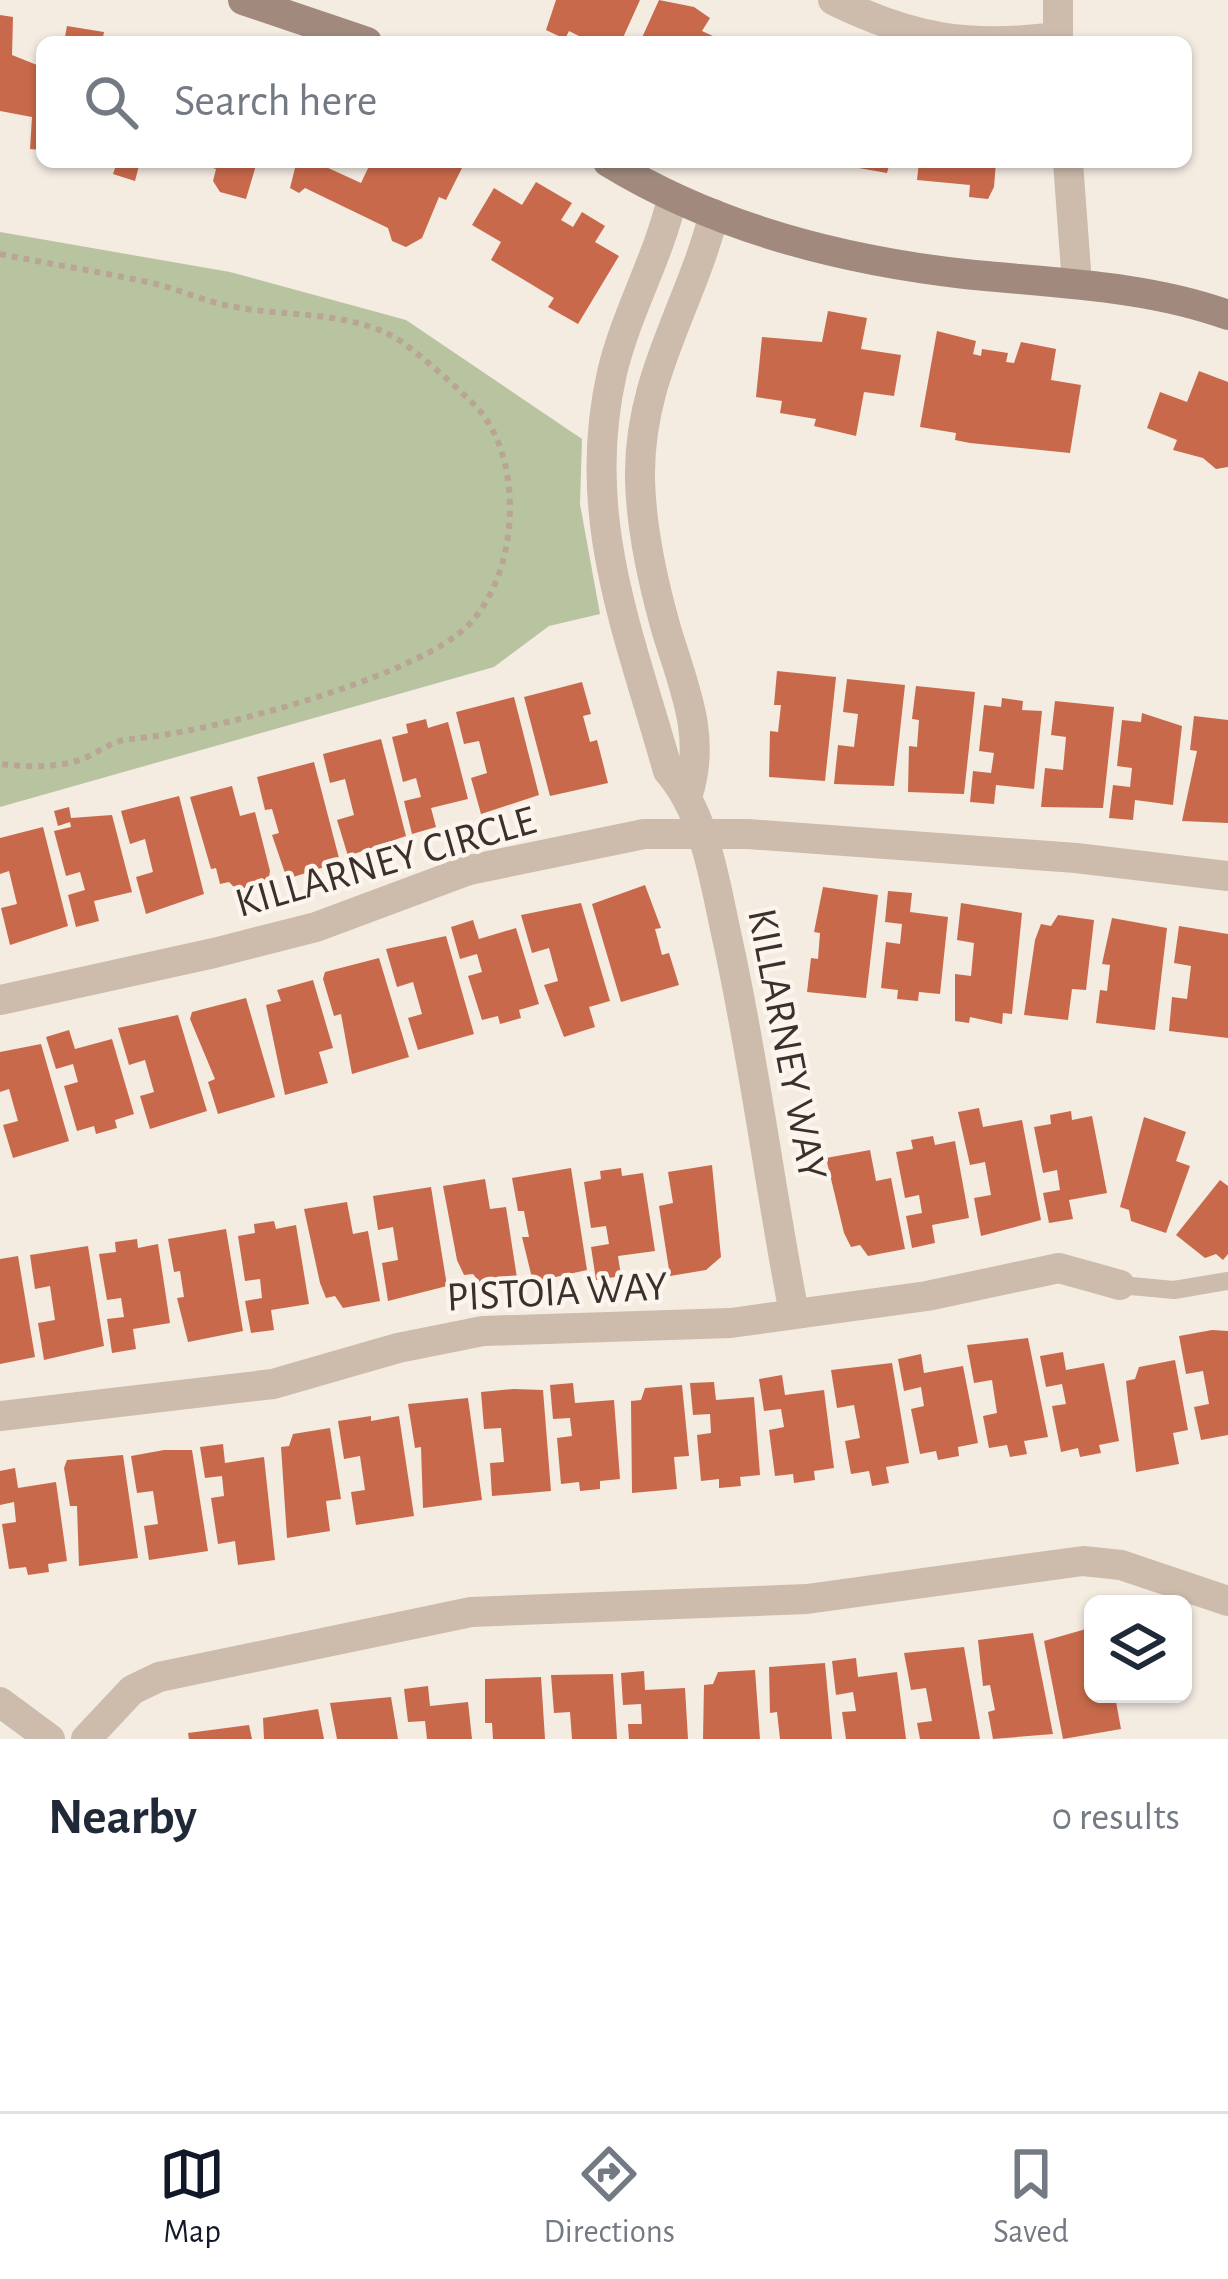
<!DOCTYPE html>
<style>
body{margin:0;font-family:"Alegreya Sans",sans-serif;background:#f6f6f7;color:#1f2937}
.controls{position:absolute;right:36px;bottom:36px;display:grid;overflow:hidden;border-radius:18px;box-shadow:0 3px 9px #0004}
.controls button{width:108px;height:108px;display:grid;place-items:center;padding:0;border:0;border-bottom:3px solid #e0e1e3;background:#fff;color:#1f2937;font:60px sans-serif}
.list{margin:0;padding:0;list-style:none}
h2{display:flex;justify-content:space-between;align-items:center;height:156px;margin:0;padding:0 48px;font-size:51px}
h2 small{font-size:39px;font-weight:400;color:#747a83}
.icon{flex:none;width:66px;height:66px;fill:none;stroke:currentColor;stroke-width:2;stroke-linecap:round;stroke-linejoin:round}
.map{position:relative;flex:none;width:1228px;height:1739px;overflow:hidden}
.search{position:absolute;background:#fff;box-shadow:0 3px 9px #0004;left:36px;right:36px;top:36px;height:132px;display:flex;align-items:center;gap:30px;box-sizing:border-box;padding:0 42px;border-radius:18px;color:#747a83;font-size:45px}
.sheet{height:372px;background:#fff}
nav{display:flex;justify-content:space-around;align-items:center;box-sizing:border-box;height:168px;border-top:3px solid #e0e1e3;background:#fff;font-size:33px;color:#747a83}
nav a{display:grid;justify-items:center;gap:6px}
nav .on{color:#111827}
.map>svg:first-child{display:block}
.green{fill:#b8c4a0}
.building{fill:#c8694b}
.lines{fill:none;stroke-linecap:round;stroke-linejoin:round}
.path{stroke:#b9a596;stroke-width:6;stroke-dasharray:6 6;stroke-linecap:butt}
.lane{stroke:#cdbbac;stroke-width:18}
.street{stroke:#cdbbac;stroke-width:30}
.secondary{stroke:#a18a7d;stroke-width:30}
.labels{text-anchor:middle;stroke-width:9;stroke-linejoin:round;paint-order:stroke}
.street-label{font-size:42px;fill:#3b302b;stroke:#fbf5ee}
</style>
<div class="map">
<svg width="1228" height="1739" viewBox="0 0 1228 1739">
<rect width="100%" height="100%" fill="#f4ebe1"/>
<path class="green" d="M0,232L230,272L406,320L582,439L580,504L600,614L549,626L494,667L0,807Z"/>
<path class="building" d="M556,0H640L621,42H591L569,31L565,39L546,30Z
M659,0L694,7L710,18L702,31L726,42H640Z
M0,15L13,17L12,55L42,67V150L30,149L32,117L0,111Z
M67,26L104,32L102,42H64Z
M117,162H140L135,181L113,174Z
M257,162L246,199L220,192L213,181L216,169L197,163Z
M288,162H329L326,167L361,183L371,162H465L446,200L439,197L422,238L406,247L392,241L388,228L305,188L299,193L290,188L295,168Z
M825,162H890L887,173Z
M919,162H996L994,187L988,199L969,197L970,185L917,180Z
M536,182L572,203L561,220L573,227L582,212L605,226L595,242L619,256L578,324L548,307L554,298L491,260L501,242L472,225L494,188L522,205Z
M828,311L867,318L861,349L901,355L894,396L864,392L856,436L814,426L816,419L780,413L782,401L756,397L762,337L822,342Z
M937,331L976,341L973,354L981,356L982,349L1008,353L1006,362L1014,363L1021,342L1056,349L1051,380L1081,385L1070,453L970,443L955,440L956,433L920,427Z
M1199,371L1228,382V467L1216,469L1203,458L1173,450L1177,440L1147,428L1160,392L1187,402Z
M777,671L836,677L825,781L769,777L770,731L778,732L781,705H774Z
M847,679L905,685L894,786L834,784L838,745L854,747L858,714L843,712Z
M582,682L591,714L583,716L590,742L597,740L608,783L550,796L524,697Z
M916,686L975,692L964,794L908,792L909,746L917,747L919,720L912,719Z
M514,697L539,795L481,814L471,778L487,773L479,741L464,744L456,712Z
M1002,698L1023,701L1022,710L1042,711L1034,789L996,785L994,804L970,802L973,771L991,773L994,753L979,751L984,705L1001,707Z
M1055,701L1114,707L1103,808L1041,807L1045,768L1063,770L1066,737L1051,735Z
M1142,713L1182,726L1173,805L1135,800L1133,820L1109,818L1113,785L1130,787L1132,768L1117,766L1122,720L1141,722Z
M1194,716L1228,720V823L1182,821L1197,751L1190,750Z
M426,719L428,728L448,722L468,799L431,808L436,827L412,834L404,801L421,797L416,778L403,782L392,737L408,733L406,724Z
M381,739L406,836L348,856L337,820L354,815L345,779L330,783L323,754Z
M314,762L340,862L287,879L272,835L279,833L272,809L265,810L257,777Z
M232,786L240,816L255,812L270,871L268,882L237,890L229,882L220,884L216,868L211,869L190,797Z
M179,796L204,894L146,914L136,877L153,872L145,839L130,844L121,811Z
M69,807L71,818L112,815L132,892L94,901L99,921L76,927L68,895L85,890L80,872L66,876L54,831L71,827L70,822L58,826L54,811Z
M43,827L68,926L10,945L1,908L17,904L9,871L0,874V838Z
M645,885L661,928L655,929L662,955L669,953L679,985L621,1002L592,904Z
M823,887L878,895L866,998L807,992L811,958L818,959L820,933L814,932Z
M888,891L912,893L910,912L948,917L940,994L919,992L918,1001L897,999L898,990L881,988L886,942L900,944L902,924L885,922Z
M581,903L610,1001L589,1007L595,1027L564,1037L544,985L558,981L549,948L532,953L521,915Z
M961,903L1022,913L1012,1014L1003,1013L1002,1024L970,1017L969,1023L955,1021V974L971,976L974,943L957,940Z
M1058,915L1094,920L1086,990L1072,989L1068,1020L1024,1015L1035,940L1041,924L1051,926Z
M1112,918L1167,928L1155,1030L1096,1023L1100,990L1107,991L1110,965L1102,964Z
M473,920L479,939L516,928L539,1004L519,1010L521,1018L500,1024L498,1016L482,1020L468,976L482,972L477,954L460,959L451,927Z
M1179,926L1228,934V1038L1169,1031L1172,997L1187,999L1191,966L1174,963Z
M446,936L474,1034L418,1050L408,1018L422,1014L413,982L397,987L386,949Z
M379,958L409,1057L352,1074L341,1014L334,1016L323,979L325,972Z
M313,980L333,1048L319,1052L328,1083L285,1095L266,1005L281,1001L277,990Z
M246,998L275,1097L218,1114L208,1082L215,1079L190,1019L192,1012Z
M178,1015L207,1111L150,1129L140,1096L154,1092L145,1060L129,1065L118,1028Z
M69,1030L75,1049L112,1039L134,1114L115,1120L117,1128L96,1134L94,1126L77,1131L64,1086L78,1082L73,1064L56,1069L46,1037Z
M41,1044L69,1141L13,1158L3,1125L18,1121L9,1089L0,1092V1052Z
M979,1108L983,1127L1022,1120L1041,1220L981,1236L974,1198L991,1195L985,1162L970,1165L958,1112Z
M1071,1111L1072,1120L1092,1116L1107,1193L1069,1200L1073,1219L1049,1223L1043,1193L1060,1190L1057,1170L1043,1173L1034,1127L1051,1124L1050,1115Z
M1144,1117L1186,1132L1176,1161L1190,1166L1166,1233L1131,1221L1129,1210L1120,1207Z
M933,1136L935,1145L955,1141L969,1218L932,1225L935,1243L912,1248L906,1216L922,1213L919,1195L905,1198L896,1152L913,1149L911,1140Z
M870,1150L876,1181L891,1178L905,1249L868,1256L860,1245L851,1247L844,1233L826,1158Z
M712,1165L721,1257L706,1270L670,1276L659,1206L673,1203L668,1172Z
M571,1168L587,1270L533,1282L522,1237H529L524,1211H518L512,1178Z
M621,1168L622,1176L643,1173L655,1251L618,1256L621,1276L596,1280L591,1247L609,1244L606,1226L591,1228L584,1182L601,1179L600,1171Z
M485,1179L490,1209L506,1207L517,1278L481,1284L473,1274L464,1275L457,1260L443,1186Z
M1220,1180L1228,1186V1254L1223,1260L1216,1254L1205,1258L1176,1235Z
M431,1187L447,1286L388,1301L382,1263L398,1260L393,1227L378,1230L373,1196Z
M347,1202L353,1234L368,1231L380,1301L343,1308L335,1296L326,1298L320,1283L304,1209Z
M274,1221L276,1229L296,1225L309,1304L271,1310L274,1330L251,1333L245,1301L262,1298L260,1279L245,1281L238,1236L255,1233L254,1224Z
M226,1229L243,1331L188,1342L177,1298L184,1297L180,1271L174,1272L168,1239Z
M137,1239L138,1248L158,1244L170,1323L133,1329L136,1349L112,1353L107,1319L124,1317L121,1298L107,1300L99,1254L116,1252L115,1242Z
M88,1246L104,1346L44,1360L38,1323L55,1320L50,1286L35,1289L30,1255Z
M18,1256L35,1357L0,1364V1259Z
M1212,1330L1228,1331V1435L1201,1440L1194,1407L1209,1404L1203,1371L1186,1374L1179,1336Z
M1028,1338L1048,1437L1024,1441L1027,1454L1010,1457L1007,1445L989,1448L983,1416L997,1413L992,1380L974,1383L967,1345Z
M1063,1352L1066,1370L1104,1363L1119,1441L1099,1445L1101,1453L1080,1457L1078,1448L1061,1452L1052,1406L1066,1404L1062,1384L1046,1387L1040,1356Z
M921,1354L924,1373L963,1366L978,1443L958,1447L959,1456L938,1460L936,1451L920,1454L911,1409L924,1406L921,1387L904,1391L898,1359Z
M1175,1360L1188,1430L1173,1433L1179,1464L1136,1472L1126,1381L1135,1379L1139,1367Z
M892,1363L909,1463L886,1467L889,1483L872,1486L869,1471L851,1474L845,1441L860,1438L854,1405L837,1408L831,1370Z
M782,1375L785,1395L824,1390L834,1468L814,1471L815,1480L794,1483L793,1474L775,1476L769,1430L784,1427L781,1409L764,1411L759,1379Z
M714,1382L716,1400L754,1397L760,1475L740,1477L741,1486L719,1488V1479L701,1481L697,1435L711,1433L710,1414L693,1415L690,1383Z
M573,1383L575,1403L614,1400L620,1479L600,1481V1489L580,1491L579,1482L561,1484L557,1438L572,1436L570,1418L553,1419L550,1385Z
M682,1385L689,1456L674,1457L677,1489L632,1493L631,1401L641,1400L645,1388Z
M514,1389L543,1390L551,1491L492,1496L490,1463L504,1462L501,1428L484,1429L481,1392Z
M468,1398L482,1500L423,1508L421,1447L415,1448L408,1404Z
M371,1416V1421L399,1416L414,1516L356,1525L351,1492L365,1490L360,1456L344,1459L338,1421Z
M330,1428L341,1499L326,1501L330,1531L287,1538L281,1447L289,1446L293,1434Z
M223,1444L225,1463L264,1457L275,1560L238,1565L235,1541L218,1544L211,1498L224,1496L222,1476L205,1478L200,1447Z
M164,1450H192L208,1551L149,1560L144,1526L158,1524L153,1491L137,1493L131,1456Z
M123,1455L138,1558L79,1566L77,1506H70L64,1468L67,1460Z
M15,1468L18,1488L56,1482L67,1561L48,1564L49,1572L28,1575L26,1567L9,1569L2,1524L16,1522L14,1502L0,1505V1471Z
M1093,1627V1694L1115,1696L1121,1729L1063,1739L1044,1641Z
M1033,1633L1053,1734L993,1739L988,1712L995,1710L990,1685L983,1686L978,1640Z
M964,1647L980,1739H920L917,1723L932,1721L926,1688L911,1690L904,1653Z
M856,1658L858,1677L897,1672L906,1739H846L842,1712L856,1711L853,1692L836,1695L832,1661Z
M825,1663L832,1739H780L777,1712L770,1713L769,1667Z
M755,1670L760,1739H703L704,1685L713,1684L718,1672Z
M644,1671L645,1690L685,1688L688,1739H629L628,1724H642L641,1704L623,1705L621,1673Z
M613,1674L617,1739H572L570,1712L554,1713L551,1675Z
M541,1677L545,1739H493L492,1723H485V1679Z
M428,1686L430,1706L468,1702L472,1739H427L425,1721L408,1722L404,1689Z
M391,1697L398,1739H337L330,1703Z
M318,1709L324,1739H264L263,1718Z
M249,1725L252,1739H189L188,1733Z"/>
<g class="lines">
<path class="path" d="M0,254C50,264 101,272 152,283C178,289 203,301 230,306C285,318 359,309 406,345C424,358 465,394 480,411C528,469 517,590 457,635C395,682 209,733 131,739C115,740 103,749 89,756C62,769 29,767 0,764"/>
<path class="lane" d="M1120,1285L1174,1290L1228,1281"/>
<path class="street" d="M833,0C912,39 969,48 1057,37
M1058,42V0
M1068,162L1077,284
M672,199C658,259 626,313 612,373C579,517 630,635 668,771C707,816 715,885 728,942C755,1065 770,1189 794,1313
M688,794C707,733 682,684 665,625C652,578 641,528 640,479C638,378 690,308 714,214
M0,1000L214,953L316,927L469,870L644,834H748L1076,858L1228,876
M0,1416L273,1384L398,1348L483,1331L731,1323L927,1296L1059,1268L1120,1285
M0,1702L50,1739
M86,1739L132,1690L159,1677L471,1612L807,1599L1083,1561L1121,1565L1228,1601"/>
<path class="secondary" d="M243,0L367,42
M608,162C714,227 842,260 965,274C1052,283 1145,285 1228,315"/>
</g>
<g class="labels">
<g class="street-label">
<text transform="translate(385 860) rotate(-16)" y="15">KILLARNEY CIRCLE</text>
<text transform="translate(789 1044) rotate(79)" y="15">KILLARNEY WAY</text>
<text transform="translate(557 1290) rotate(-3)" y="15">PISTOIA WAY</text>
</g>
</g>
</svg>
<div class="controls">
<button><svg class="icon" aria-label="layers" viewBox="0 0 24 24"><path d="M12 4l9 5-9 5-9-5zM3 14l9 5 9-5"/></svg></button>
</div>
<div class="search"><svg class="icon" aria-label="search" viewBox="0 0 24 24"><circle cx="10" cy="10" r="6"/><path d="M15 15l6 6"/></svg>Search here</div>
</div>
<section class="sheet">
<h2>Nearby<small>0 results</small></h2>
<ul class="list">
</ul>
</section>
<nav>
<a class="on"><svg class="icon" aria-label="map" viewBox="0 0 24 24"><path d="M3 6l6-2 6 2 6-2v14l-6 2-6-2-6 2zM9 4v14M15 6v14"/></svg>Map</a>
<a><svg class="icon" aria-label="directions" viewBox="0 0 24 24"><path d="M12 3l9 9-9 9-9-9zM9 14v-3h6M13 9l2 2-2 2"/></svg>Directions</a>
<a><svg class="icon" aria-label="saved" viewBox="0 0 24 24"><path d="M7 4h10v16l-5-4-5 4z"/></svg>Saved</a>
</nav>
